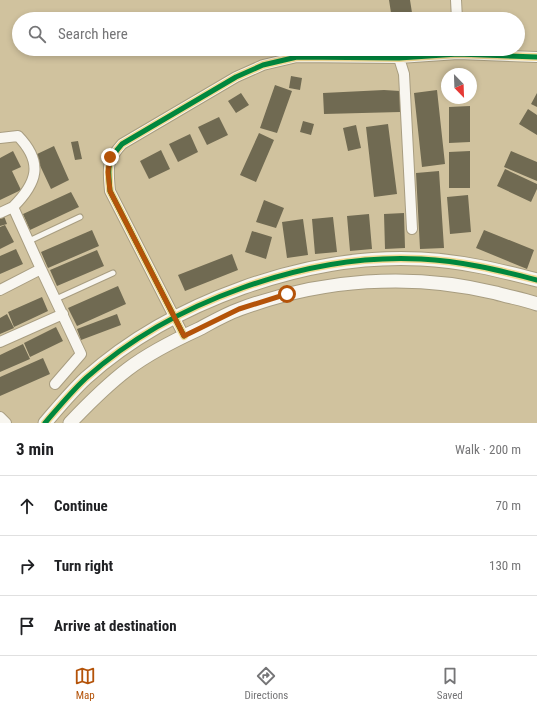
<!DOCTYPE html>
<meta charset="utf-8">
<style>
body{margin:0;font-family:"Roboto Condensed",sans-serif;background:#f6f6f6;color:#202124}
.compass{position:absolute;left:441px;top:68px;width:36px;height:36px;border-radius:50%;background:#fff;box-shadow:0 2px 6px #0003;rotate:157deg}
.stop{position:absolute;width:12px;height:12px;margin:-9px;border:3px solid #b45309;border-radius:50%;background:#fff}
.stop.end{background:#b45309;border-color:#fff;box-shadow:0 1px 4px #0008}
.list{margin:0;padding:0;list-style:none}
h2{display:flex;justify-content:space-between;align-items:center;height:52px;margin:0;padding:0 16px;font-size:17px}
h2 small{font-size:13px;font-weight:400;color:#757577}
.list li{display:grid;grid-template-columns:26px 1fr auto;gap:12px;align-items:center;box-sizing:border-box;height:60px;padding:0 16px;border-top:1px solid #e0e0e0}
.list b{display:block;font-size:15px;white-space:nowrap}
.list em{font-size:13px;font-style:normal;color:#757577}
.icon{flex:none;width:22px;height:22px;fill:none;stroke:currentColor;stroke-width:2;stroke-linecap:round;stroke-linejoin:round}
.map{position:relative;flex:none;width:537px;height:423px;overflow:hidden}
.search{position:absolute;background:#fff;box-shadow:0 2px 6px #0003;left:12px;right:12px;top:12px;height:44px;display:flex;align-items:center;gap:10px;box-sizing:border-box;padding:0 14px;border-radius:22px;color:#757577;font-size:15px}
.sheet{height:232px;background:#fff}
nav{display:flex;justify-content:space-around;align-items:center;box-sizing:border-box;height:56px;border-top:1px solid #e0e0e0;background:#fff;font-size:11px;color:#757577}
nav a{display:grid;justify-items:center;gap:2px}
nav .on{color:#b45309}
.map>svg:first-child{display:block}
.building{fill:#706a52}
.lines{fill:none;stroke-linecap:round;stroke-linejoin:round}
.service-casing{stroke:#a89d80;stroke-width:7}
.minor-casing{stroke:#a89d80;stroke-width:12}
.tertiary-casing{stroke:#a89d80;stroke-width:15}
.service{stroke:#f8f6f0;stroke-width:5}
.minor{stroke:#f8f6f0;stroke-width:10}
.tertiary{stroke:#f8f6f0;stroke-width:13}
.cycleway-casing{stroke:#f2d995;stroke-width:8}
.cycleway{stroke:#00873e;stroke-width:5}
.route{stroke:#b45309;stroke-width:5}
</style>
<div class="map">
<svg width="537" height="423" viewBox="0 0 537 423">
<rect width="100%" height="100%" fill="#d0c29e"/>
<path class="building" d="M389,0H410L413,19H392Z
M291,76L302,78L300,90L289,88Z
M275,85L292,91L277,133L260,128Z
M384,90L400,91V112L324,114L323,93Z
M437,90L445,164L422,167L414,93Z
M241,93L249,105L236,113L228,101Z
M537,93V107L531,104Z
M470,106V142L449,143V107Z
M528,109L537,115V135L519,124Z
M219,117L228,135L207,145L198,127Z
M303,121L314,124L311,135L300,132Z
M388,124L397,194L374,197L366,127Z
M356,125L361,148L348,151L343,128Z
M259,133L274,140L256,182L240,175Z
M190,134L198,152L178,162L169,144Z
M78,141L82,159L75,160L71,142Z
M54,146L69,180L51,189L35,155Z
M161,150L170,169L149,179L140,161Z
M13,151L21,167L12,171L21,190L0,200V158Z
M470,151V188H449V152Z
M511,151L537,162V181L504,167Z
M505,169L537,184V189L531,202L497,186Z
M439,171L444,248L420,249L416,173Z
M71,192L79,207L30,230L23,214Z
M468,195L471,232L450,234L447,197Z
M264,200L284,208L276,228L256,222Z
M404,213L405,248L385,249L384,214Z
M369,214L372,249L350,251L347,216Z
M4,216L7,224L0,226V217Z
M333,217L337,252L315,254L312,219Z
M303,219L308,255L287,258L282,222Z
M5,225L14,242L0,249V227Z
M92,230L99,246L48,268L41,252Z
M484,230L534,250L527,269L476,248Z
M252,231L272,237L266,259L245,252Z
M16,249L23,264L0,274V256Z
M97,250L104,266L57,286L50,270Z
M232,254L238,270L185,291L178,275Z
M118,286L126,304L77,326L68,308Z
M42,297L48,311L14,327L8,312Z
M7,314L14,328L0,334V318Z
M117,314L121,325L81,340L77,329Z
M56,327L63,341L30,357L24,343Z
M23,344L30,359L0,372V355Z
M43,358L50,374L0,396V377Z"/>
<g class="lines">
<defs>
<path id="service" d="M29,241L80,217
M56,299L113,273"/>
<path id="minor" d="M456,0L457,19
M399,58L404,74L412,229
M0,138L18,136C44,163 37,183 13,207
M0,213L13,207L41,269L0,290
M41,269L81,354L55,384
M184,336L110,191C108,167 106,162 122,144L236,77L263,65L297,57L399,58L458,54L537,57
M0,342L63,314
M0,417L6,423"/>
<path id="tertiary" d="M45,423C58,408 71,392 86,378C171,302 307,253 421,259C462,261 498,270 537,280
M70,423C88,404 107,385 128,369C149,353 175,340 199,329C212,322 226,314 240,309C321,279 411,272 496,293C509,297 524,299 537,304"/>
</defs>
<use href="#service" class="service-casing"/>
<use href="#minor" class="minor-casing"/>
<use href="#tertiary" class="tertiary-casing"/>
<use href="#service" class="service"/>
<use href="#minor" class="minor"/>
<use href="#tertiary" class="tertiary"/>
<defs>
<path id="cycleway" d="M184,336L110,191C108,167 106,162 122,144L236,77L263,65L297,57L399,58L458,54L537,57
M45,423C58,408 71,392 86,378C171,302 307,253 421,259C462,261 498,270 537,280"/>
</defs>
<use href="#cycleway" class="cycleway-casing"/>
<use href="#cycleway" class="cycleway"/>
</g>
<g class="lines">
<path class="route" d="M110,157L108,172L110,191L184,336L239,309L287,294"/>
</g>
</svg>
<svg class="compass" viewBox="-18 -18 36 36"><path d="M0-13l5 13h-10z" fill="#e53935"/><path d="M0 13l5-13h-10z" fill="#757577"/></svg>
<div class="stop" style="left:287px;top:294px"></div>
<div class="stop end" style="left:110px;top:157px"></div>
<div class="search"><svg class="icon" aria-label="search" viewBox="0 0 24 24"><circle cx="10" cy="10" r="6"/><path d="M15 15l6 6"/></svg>Search here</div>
</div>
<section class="sheet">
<h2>3 min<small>Walk · 200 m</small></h2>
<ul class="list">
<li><svg class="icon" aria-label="ahead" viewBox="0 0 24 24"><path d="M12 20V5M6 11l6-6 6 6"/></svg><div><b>Continue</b></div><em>70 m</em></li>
<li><svg class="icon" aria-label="right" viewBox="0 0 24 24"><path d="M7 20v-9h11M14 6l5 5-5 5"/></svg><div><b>Turn right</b></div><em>130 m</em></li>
<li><svg class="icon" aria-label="arrive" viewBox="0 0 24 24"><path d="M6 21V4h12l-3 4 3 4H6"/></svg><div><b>Arrive at destination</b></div></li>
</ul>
</section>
<nav>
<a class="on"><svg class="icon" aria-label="map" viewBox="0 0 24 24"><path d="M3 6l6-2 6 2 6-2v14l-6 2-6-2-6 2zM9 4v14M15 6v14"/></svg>Map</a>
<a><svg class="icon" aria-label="directions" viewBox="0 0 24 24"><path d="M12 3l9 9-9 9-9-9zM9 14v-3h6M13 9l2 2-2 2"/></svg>Directions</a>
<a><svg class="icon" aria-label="saved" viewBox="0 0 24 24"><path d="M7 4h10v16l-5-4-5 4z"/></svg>Saved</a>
</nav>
